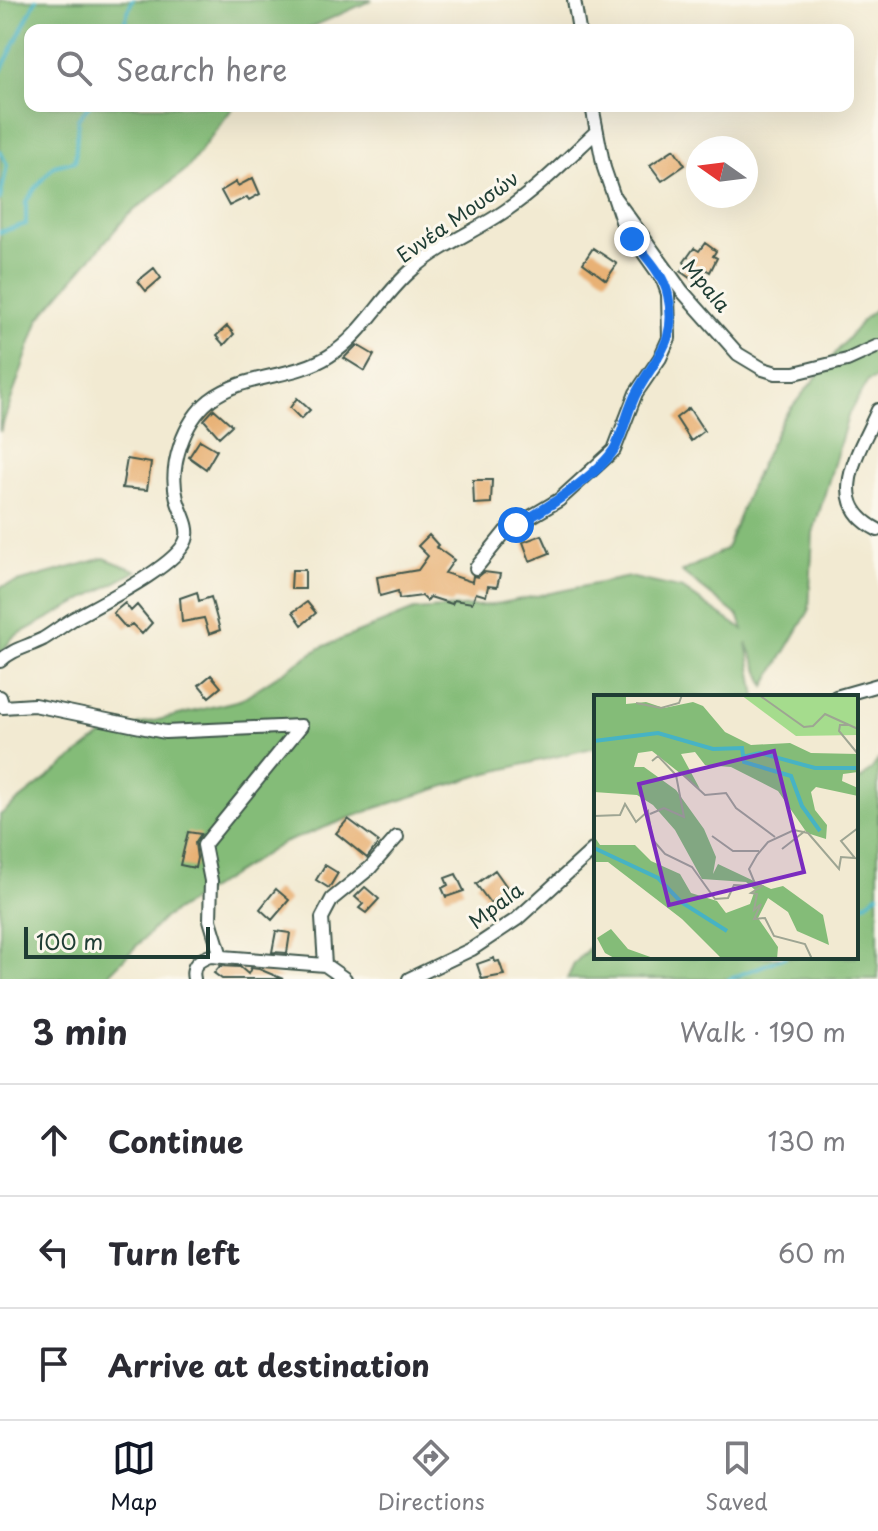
<!DOCTYPE html>
<meta charset="utf-8">
<style>
body{margin:0;font-family:"Playpen Sans",sans-serif;background:#f7f7f7;color:#2b2b33}
.compass{position:absolute;left:686px;top:136px;width:72px;height:72px;border-radius:50%;background:#fff;box-shadow:0 8px 32px #0002;rotate:284deg}
.scale{position:absolute;left:24px;bottom:20px;width:186px;box-sizing:border-box;padding-left:8px;border:4px solid #1f3d34;border-top:0;font-size:22px;line-height:28px;white-space:nowrap;color:#1f3d34;-webkit-text-stroke:6px #fbf7ec;paint-order:stroke}
.stop{position:absolute;width:24px;height:24px;margin:-18px;border:6px solid #1a73e8;border-radius:50%;background:#fff}
.stop.end{background:#1a73e8;border-color:#fff;box-shadow:0 2px 8px #0008}
.list{margin:0;padding:0;list-style:none}
h2{display:flex;justify-content:space-between;align-items:center;height:104px;margin:0;padding:0 32px;font-size:34px}
h2 small{font-size:26px;font-weight:400;color:#7c7c81}
.list li{display:grid;grid-template-columns:52px 1fr auto;gap:24px;align-items:center;box-sizing:border-box;height:112px;padding:0 32px;border-top:2px solid #e1e1e2}
.list b{display:block;font-size:30px;white-space:nowrap}
.list em{font-size:26px;font-style:normal;color:#7c7c81}
.icon{flex:none;width:44px;height:44px;fill:none;stroke:currentColor;stroke-width:2;stroke-linecap:round;stroke-linejoin:round}
.map{position:relative;flex:none;width:878px;height:979px;overflow:hidden}
.search{position:absolute;background:#fff;box-shadow:0 8px 32px #0002;left:24px;right:24px;top:24px;height:88px;display:flex;align-items:center;gap:20px;box-sizing:border-box;padding:0 28px;border-radius:16px;color:#7c7c81;font-size:30px}
.sheet{height:440px;background:#fff}
nav{display:flex;justify-content:space-around;align-items:center;box-sizing:border-box;height:112px;border-top:2px solid #e1e1e2;background:#fff;font-size:22px;color:#7c7c81}
nav a{display:grid;justify-items:center;gap:4px}
nav .on{color:#111827}
.map>svg:first-child{display:block}
.forest{fill:#84bc78;stroke:#527c56;stroke-width:2}
.lines{fill:none;stroke-linecap:round;stroke-linejoin:round}
.stream{stroke:#47b3c4;stroke-width:4}
.building{fill:#e8b174}
.street-casing{stroke:#3f574c;stroke-width:16}
.street{stroke:#fff;stroke-width:12}
.route{stroke:#1a73e8;stroke-width:10}
.labels{text-anchor:middle;stroke-width:6;stroke-linejoin:round;paint-order:stroke}
.street-label{font-size:20px;fill:#1f3d34;stroke:#fbf7ec}
.inset-river{fill:none;stroke:#47b3c4;stroke-width:4}
.inset-road{fill:none;stroke:#9ea593;stroke-width:2}
.view{fill:#7b2cbf;fill-opacity:0.15;stroke:#7b2cbf;stroke-width:4}
.inset-edge{fill:none;stroke:#1f3d34;stroke-width:4}
</style>
<div class="map">
<svg width="878" height="979" viewBox="0 0 878 979">
<rect width="100%" height="100%" fill="#fbf7ec"/>
<filter id="ink" filterUnits="userSpaceOnUse"><feTurbulence type="fractalNoise" baseFrequency=".0125" numOctaves="2"/><feDisplacementMap in="SourceGraphic" scale="16" xChannelSelector="R" yChannelSelector="G"/><feConvolveMatrix kernelMatrix="1 2 1 2 8 2 1 2 1" color-interpolation-filters="sRGB"/></filter>
<filter id="wash" filterUnits="userSpaceOnUse"><feTurbulence type="fractalNoise" baseFrequency=".006" numOctaves="4" result="noise"/><feDisplacementMap in="SourceGraphic" scale="32" xChannelSelector="R" yChannelSelector="G"/><feGaussianBlur stdDeviation="1.8" result="paint"/><feColorMatrix in="noise" values="0 0 0 0 0 0 0 0 0 0 0 0 0 0 0 0 0 1.4 0 .05"/><feComposite in="paint" operator="in"/></filter>
<g filter="url(#wash)">
<rect width="100%" height="100%" fill="#f2ead2"/>
<path class="forest" d="M0,0H372L305,30H30V106H234L187,169L127,216L39,319L0,432Z
M878,306V378L868,381L849,413L813,533L809,611L765,686L747,643L756,697H596V747L484,774L376,808L281,844L164,918L104,979H0V815L105,733L240,700L320,648L414,610L492,605L629,577L683,589L743,630L739,617L682,572L726,549L751,485L783,418L861,322Z
M104,558L137,571L13,637L0,655V587Z
M878,760V979H567L574,964L596,940V957H856V783L871,770Z"/>
<g class="lines">
<path class="stream" d="M122,30L132,0
M0,73L36,0
M0,151L7,165L0,199
M0,232L26,224V202L36,187L54,166L75,161L78,119L89,106
M856,910L878,894
M729,979L785,957"/>
</g>
<g id="blocks">
<path class="building" d="M674,149L685,165L662,181L650,165Z
M253,178L260,194L249,200L247,197L229,206L221,191L236,182L238,186Z
M705,243L716,251L713,256L717,258L710,272L705,269L696,282L681,272L686,265L684,262L694,248L699,251Z
M593,248L617,264L606,280L583,263Z
M154,268L161,278L146,291L138,281Z
M227,326L234,334L224,345L216,336Z
M357,345L374,355L365,371L344,358Z
M297,398L310,410L301,419L290,408Z
M689,408L704,431L691,441L676,418Z
M214,409L232,425L219,437L204,420Z
M200,440L217,450L206,469L189,457Z
M127,459L151,463L147,490L122,488Z
M473,480H492L491,503L474,504Z
M429,535L438,545L436,547L454,560L445,573L472,582L473,576L478,577L484,572L500,574L497,587L488,586L486,596L476,593L472,603L454,600L452,604L430,597L427,601L422,596L399,599L398,591L380,596L377,577L418,570L428,556L418,546Z
M542,535L550,553L530,561L523,542Z
M292,570H305V589H291Z
M197,592L199,601L211,597L220,630L209,634L204,618L182,622L180,598Z
M307,602L316,613L302,625L293,612Z
M125,603L131,611L137,605L152,623L142,634L132,624L126,628L113,613Z
M211,675L221,687L209,697L199,685Z
M348,819L379,842L367,858L336,833Z
M188,832L201,834L195,843L197,858L195,868L180,865Z
M325,865L338,873L329,888L316,880Z
M495,870L509,890L490,903L476,884Z
M456,874L464,891L446,897L442,888L448,885L445,878Z
M365,887L379,899L366,913L359,908L363,904L355,897Z
M276,889L289,900L272,920L260,909Z
M276,931L290,933L287,953L272,952Z
M494,958L495,962L499,961L504,975L482,979L477,964Z
M220,966L240,967L248,974L251,968L259,969L283,979H222L214,973Z"/>
</g>
</g>
<g filter="url(#ink)">
<use href="#blocks" fill-opacity="0" stroke="#3f574c" stroke-width="2"/>
<g class="lines">
<defs>
<path id="street" d="M574,0L579,30
M592,106L604,168L614,197L682,291L738,354L763,369L776,373H795L847,360L878,346
M878,410C860,451 823,502 878,530
M476,568L505,532L559,500L614,450L636,393L660,358L669,338L668,294L663,280L623,224L614,197
M0,661C13,649 27,647 43,639C53,633 63,625 73,619C99,604 177,566 186,540C191,527 180,512 177,499C168,466 184,421 210,400C245,373 293,379 329,356C364,334 382,295 413,269C440,245 476,231 505,211C539,188 568,158 597,131
M0,697L3,707L34,705L165,732L301,726L204,845L211,881L210,920L221,956
M836,697L878,685
M325,965L322,918L332,899L370,868L397,837
M194,979C191,966 198,960 210,956L325,965L345,979
M409,979L472,949L517,919L596,847"/>
</defs>
<use href="#street" class="street-casing"/>
<use href="#street" class="street"/>
</g>
</g>
<g class="lines" filter="url(#ink)">
<path class="route" d="M516,525C542,512 603,472 616,446C625,428 628,407 638,390C658,354 678,340 668,295C664,274 644,255 632,239"/>
</g>
<g class="labels">
<g class="street-label">
<text transform="translate(458 217) rotate(-35)" y="7">Εννέα Μουσών</text>
<text transform="translate(706 286) rotate(50)" y="7">Mpala</text>
<text transform="translate(496 906) rotate(-37)" y="7">Mpala</text>
</g>
</g>
<g transform="translate(594 695)">
<rect width="264" height="264" fill="#f2ead2"/>
<path d="M147,0H264V40L202,41Z" fill="#a5dc8d"/>
<path d="M0,0H32V9L52,7L70,13L99,7L109,11L131,37L157,50L196,48L217,58L264,59V77L249,79L248,86L264,93V101L222,92L217,97L221,115L233,130L232,144L213,138L184,96L137,72L111,70L101,57L87,59L106,94L58,56L44,58L40,72H50L82,95L110,134L122,162L119,179L124,169L177,194L189,191L229,220L235,250L203,236L194,217L174,203L164,223L184,252L183,264H128L88,224L14,167H0V141L6,150H41L57,166L86,179L97,198L123,206L132,218L156,209L161,195L152,187L108,184L81,135L59,110L43,100L0,97ZM17,234L34,254L62,264H22L11,258L3,243Z" fill="#84bc78"/>
<path class="inset-river" d="M0,46L64,38L119,54L148,53L150,67L197,81L208,111L226,136M148,62L166,58L221,73H264M0,153L64,183L87,207L133,236"/>
<path class="inset-road" d="M165,0L210,32L219,31L231,19L264,34M42,8L67,13L85,8L88,0M254,30H246L245,36L264,59M58,66L64,61L82,80M56,119L70,113L90,122L82,80L87,78L111,100L132,98L142,113L181,142M0,121L26,120L31,109L42,127L54,116L58,144L71,159L98,172L121,204L134,203L140,190L162,191L155,174L163,160L174,147L200,135L214,138L245,174L247,162L261,163L247,146L264,133M118,141L139,156H165M188,154L211,136M162,189L168,191L157,198L163,199L160,215L167,209L160,224L171,223L180,241L211,249L218,264"/>
<path class="view" d="M180,56L210,177L75,210L45,89Z"/>
<rect width="264" height="264" class="inset-edge"/>
</g>
</svg>
<svg class="compass" viewBox="-18 -18 36 36"><path d="M0-13l5 13h-10z" fill="#e53935"/><path d="M0 13l5-13h-10z" fill="#7c7c81"/></svg>
<div class="scale">100 m</div>
<div class="stop" style="left:516px;top:525px"></div>
<div class="stop end" style="left:632px;top:239px"></div>
<div class="search"><svg class="icon" aria-label="search" viewBox="0 0 24 24"><circle cx="10" cy="10" r="6"/><path d="M15 15l6 6"/></svg>Search here</div>
</div>
<section class="sheet">
<h2>3 min<small>Walk · 190 m</small></h2>
<ul class="list">
<li><svg class="icon" aria-label="ahead" viewBox="0 0 24 24"><path d="M12 20V5M6 11l6-6 6 6"/></svg><div><b>Continue</b></div><em>130 m</em></li>
<li><svg class="icon" aria-label="left" viewBox="0 0 24 24"><path d="M17 20v-9H6M10 6l-5 5 5 5"/></svg><div><b>Turn left</b></div><em>60 m</em></li>
<li><svg class="icon" aria-label="arrive" viewBox="0 0 24 24"><path d="M6 21V4h12l-3 4 3 4H6"/></svg><div><b>Arrive at destination</b></div></li>
</ul>
</section>
<nav>
<a class="on"><svg class="icon" aria-label="map" viewBox="0 0 24 24"><path d="M3 6l6-2 6 2 6-2v14l-6 2-6-2-6 2zM9 4v14M15 6v14"/></svg>Map</a>
<a><svg class="icon" aria-label="directions" viewBox="0 0 24 24"><path d="M12 3l9 9-9 9-9-9zM9 14v-3h6M13 9l2 2-2 2"/></svg>Directions</a>
<a><svg class="icon" aria-label="saved" viewBox="0 0 24 24"><path d="M7 4h10v16l-5-4-5 4z"/></svg>Saved</a>
</nav>
